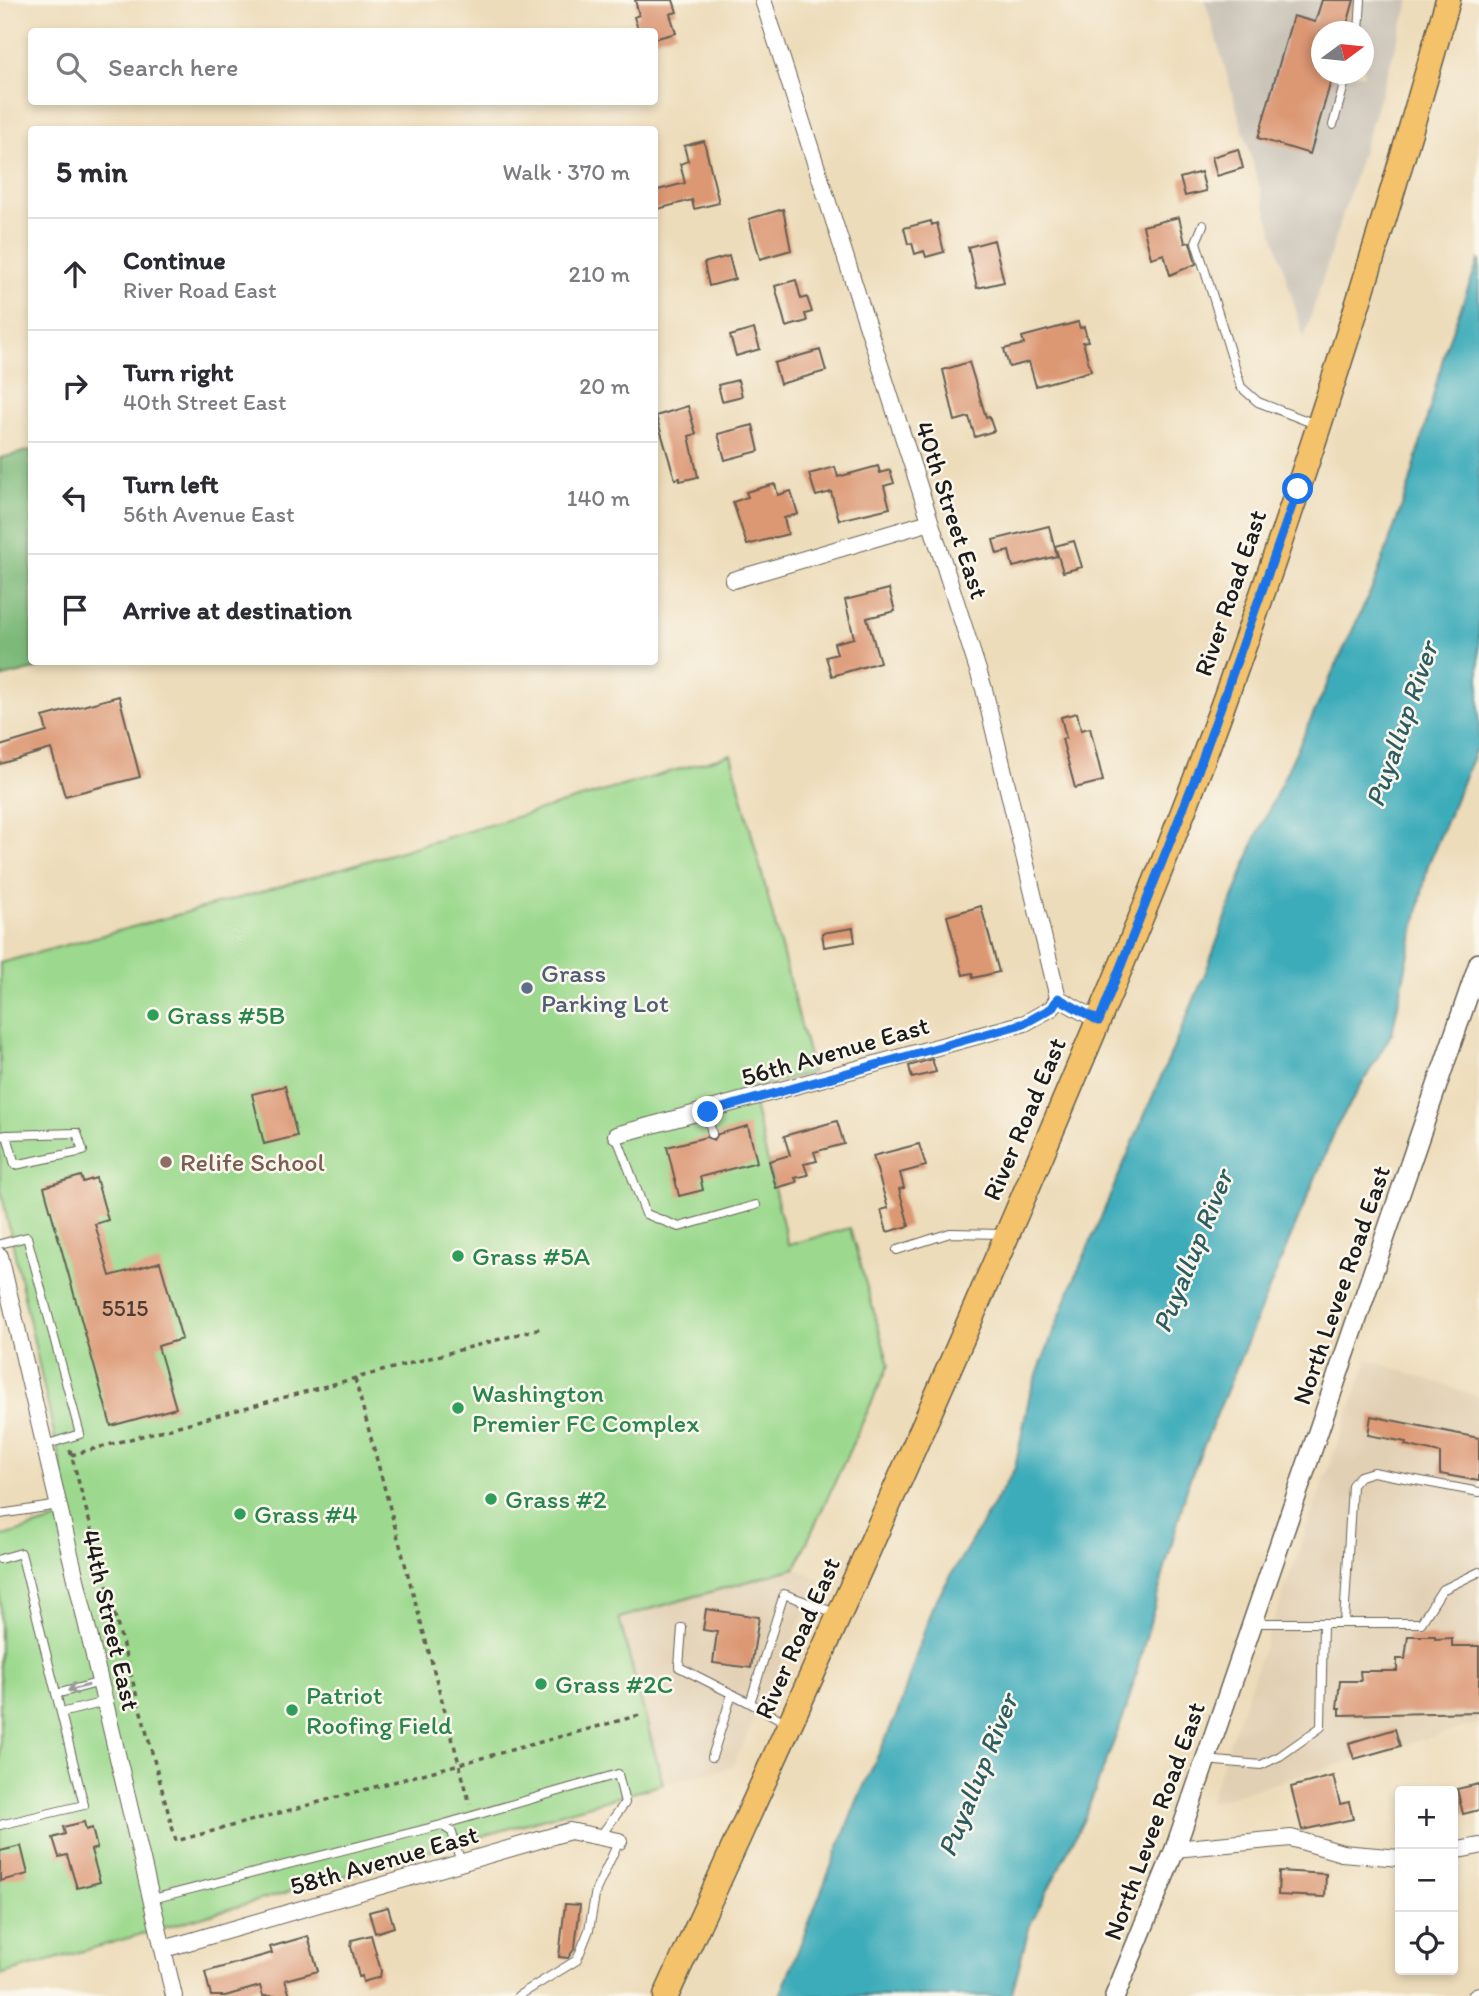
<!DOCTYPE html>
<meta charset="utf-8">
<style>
body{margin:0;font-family:Itim,sans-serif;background:#f2f2f3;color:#2b2b33}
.controls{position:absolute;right:21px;bottom:21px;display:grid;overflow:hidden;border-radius:7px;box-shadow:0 4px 10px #0003}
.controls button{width:63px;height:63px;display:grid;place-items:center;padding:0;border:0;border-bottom:2px solid #e1e1e2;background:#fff;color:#2b2b33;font:35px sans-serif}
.compass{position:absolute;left:1311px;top:21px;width:63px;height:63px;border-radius:50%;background:#fff;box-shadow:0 4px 10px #0003;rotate:75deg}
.stop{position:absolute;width:21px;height:21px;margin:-16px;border:5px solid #1a73e8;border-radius:50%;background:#fff}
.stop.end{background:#1a73e8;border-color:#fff;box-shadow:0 2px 7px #0008}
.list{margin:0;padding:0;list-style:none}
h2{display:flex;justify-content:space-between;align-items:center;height:91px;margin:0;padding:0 28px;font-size:30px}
h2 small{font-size:23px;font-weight:400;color:#7c7c81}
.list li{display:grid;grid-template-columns:46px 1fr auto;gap:21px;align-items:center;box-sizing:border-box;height:112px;padding:0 28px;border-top:2px solid #e1e1e2}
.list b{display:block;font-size:26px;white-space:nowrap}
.list p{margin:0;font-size:23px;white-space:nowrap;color:#7c7c81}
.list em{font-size:23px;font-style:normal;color:#7c7c81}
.icon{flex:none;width:38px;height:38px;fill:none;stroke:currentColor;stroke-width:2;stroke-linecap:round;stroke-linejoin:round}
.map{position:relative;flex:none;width:1479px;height:1996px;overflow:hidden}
.search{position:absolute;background:#fff;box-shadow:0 4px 10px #0003;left:28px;top:28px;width:630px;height:77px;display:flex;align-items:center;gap:18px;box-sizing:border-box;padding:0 24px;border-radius:7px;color:#7c7c81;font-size:26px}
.panel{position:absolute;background:#fff;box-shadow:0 4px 10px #0003;left:28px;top:126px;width:630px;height:539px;border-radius:7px}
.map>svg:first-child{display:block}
.built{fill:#e2d0b4}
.industrial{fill:#cac3b8;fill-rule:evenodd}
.green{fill:#9cd98e;stroke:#5c7a55;stroke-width:2}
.forest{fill:#7db979;stroke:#4c6a4a;stroke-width:2}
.water{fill:#3dacba;stroke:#2c646b;stroke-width:2}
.building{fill:#dc9773}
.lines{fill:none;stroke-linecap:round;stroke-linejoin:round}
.service-casing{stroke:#655f53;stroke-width:10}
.minor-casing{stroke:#655f53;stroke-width:18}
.tertiary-casing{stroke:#655f53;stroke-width:22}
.primary-casing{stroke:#655f53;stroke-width:27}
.path{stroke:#655f53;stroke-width:3.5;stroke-dasharray:5 5;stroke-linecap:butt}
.service{stroke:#fff;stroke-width:8}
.minor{stroke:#fff;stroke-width:16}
.tertiary{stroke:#fff;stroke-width:19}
.primary{stroke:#f3c26a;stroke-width:24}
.oneway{stroke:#999}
.route{stroke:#1a73e8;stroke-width:9}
.service-dot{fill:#5c6f8a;stroke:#fbf7ec;stroke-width:2.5}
.leisure-dot{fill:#2e9e5b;stroke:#fbf7ec;stroke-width:2.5}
.education-dot{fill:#8d6e63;stroke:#fbf7ec;stroke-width:2.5}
.labels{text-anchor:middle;stroke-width:5;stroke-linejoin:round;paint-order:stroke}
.number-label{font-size:23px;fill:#4c3b32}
.street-label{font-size:26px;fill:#1c1c1c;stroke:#fbf7ec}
.service-label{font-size:26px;fill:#4e5e75;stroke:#fbf7ec;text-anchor:start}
.leisure-label{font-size:26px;fill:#27864d;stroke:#fbf7ec;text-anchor:start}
.education-label{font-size:26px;fill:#785e54;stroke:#fbf7ec;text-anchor:start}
.water-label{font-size:28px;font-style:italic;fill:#2b5d63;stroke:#fbf7ec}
</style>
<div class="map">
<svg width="1479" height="1996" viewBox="0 0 1479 1996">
<rect width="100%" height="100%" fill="#fbf7ec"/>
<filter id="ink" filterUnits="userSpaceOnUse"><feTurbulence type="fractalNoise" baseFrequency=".0143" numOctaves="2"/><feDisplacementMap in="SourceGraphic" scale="14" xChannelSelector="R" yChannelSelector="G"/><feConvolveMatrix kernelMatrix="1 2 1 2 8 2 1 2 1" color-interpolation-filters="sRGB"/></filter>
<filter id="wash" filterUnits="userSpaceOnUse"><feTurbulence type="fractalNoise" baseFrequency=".00686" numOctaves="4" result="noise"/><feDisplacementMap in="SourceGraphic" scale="28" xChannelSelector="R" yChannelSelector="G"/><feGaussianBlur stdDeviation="1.57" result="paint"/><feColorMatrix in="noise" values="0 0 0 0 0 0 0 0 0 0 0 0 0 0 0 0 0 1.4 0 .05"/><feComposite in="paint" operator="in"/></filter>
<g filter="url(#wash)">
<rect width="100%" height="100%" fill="#eddcba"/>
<path class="built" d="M1368,1359L1479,1397V1723L1208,1803Z
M795,1568L821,1579L732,1767L663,1784L618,1618Z"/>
<path class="industrial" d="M1205,0H1410L1304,338L1236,106ZM1322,32H1364V74H1322Z"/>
<path class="green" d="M731,754L813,1072L750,1089L788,1245L850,1228L889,1365L795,1568L619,1618L663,1784L0,1975V1537L72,1516L0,1186V963L261,892Z"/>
<path class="forest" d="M31,450L32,662H63L0,678V458Z"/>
<path class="water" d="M1479,259V742L1428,865L1392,1033L1337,1126L1189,1481L1126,1710L1083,1821L1030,1925L1011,1996H780L857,1801L898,1712L932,1607L1015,1468L1030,1393L1069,1292L1205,974L1254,842L1374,584L1410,483L1446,347Z"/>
<g id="blocks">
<path class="building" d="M635,0H673L677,12L670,14L676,33L654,39V32H639L634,17L639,15Z
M1322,0H1354L1345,32H1321V74H1333L1310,154L1258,138L1293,16L1315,22Z
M704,141L719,203L694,209L692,200L654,210V191L685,183L680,164L688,161L684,146Z
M1238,149L1243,168L1217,176L1212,157Z
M1201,172L1206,191L1185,196L1180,178Z
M783,209L791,250L760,259L749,219Z
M1179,217L1185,243L1190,242L1196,264L1170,275L1164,254L1151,258L1143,226Z
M931,221L932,225L937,223L944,252L926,257L924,251L915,254L912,243L908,244L904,228Z
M994,240L1004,282L977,288L968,247Z
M729,256L735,279L709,286L704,263Z
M796,280L801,299L807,297L812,312L805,314L807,321L786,327L775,286Z
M1078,322L1080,328L1084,327L1088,341L1083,342L1091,371L1036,386L1029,362L1009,367L1004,349L1024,344L1022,337Z
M754,329L760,349L736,356L730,336Z
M820,350L826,371L780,384L774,363Z
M969,362L986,417L989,416L994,431L975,437L969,417L955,421L943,370Z
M738,380L742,396L722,401L718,385Z
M688,406L696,434L689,436L698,477L680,481V478L675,479L656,416Z
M753,425L759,451L725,460L718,434Z
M878,466L880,473L890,470L894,483L884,486L890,508L839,520L831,492L816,496L809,474L835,467L838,477Z
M775,484L778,495L791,491L798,514L784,518L788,534L747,545L733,502L748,497L746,492Z
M1049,526L1057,556L1013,567L1009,551L997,554L993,540Z
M1074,541L1082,567L1063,572L1055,546Z
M889,589L895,611L867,618L880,662L832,676L826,657L837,654L834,643L854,638L845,600Z
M119,696L140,777L65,796L51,749L0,764V746L47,732L43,717Z
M1077,713L1081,730L1090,728L1103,781L1075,788L1062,739L1066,738L1061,717Z
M981,906L999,972L973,978L972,973L963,975L947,916Z
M853,928L855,942L824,947L822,933Z
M932,1059L936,1072L912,1078L909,1066Z
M285,1086L297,1136L264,1144L252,1094Z
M837,1121L844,1144L814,1152L817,1161L804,1164L808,1175L795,1178L797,1182L776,1188L769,1161L790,1155L784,1136Z
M748,1126L757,1162L700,1177L703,1190L679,1196L667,1147L706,1137L714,1140L718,1134Z
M919,1144L926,1166L900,1173L904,1188L899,1189L909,1226L887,1232L881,1210L888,1208L873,1156Z
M81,1176L83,1182L96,1178L108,1220L95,1224L110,1276L160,1262L182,1339L158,1346L176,1408L111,1426L44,1187Z
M1371,1416L1479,1438V1481L1440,1474V1453L1405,1445L1406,1442L1368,1435Z
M706,1609L759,1617L751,1668L713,1663L717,1632L703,1630Z
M1408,1636H1435V1639L1452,1638V1646H1479V1712L1340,1715V1708H1337L1340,1681H1361L1360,1671H1397V1659H1405Z
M1395,1729L1400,1746L1354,1759L1349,1743Z
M1333,1776L1340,1804L1349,1802L1353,1819L1302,1830L1291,1787Z
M1479,1784V1810L1463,1814L1457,1789Z
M84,1822L86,1830L92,1828L97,1848L91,1850L100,1882L77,1888L67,1855L59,1857L53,1838L65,1834L63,1827Z
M21,1846L28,1874L0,1881V1851Z
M1279,1871L1326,1874L1325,1897L1278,1895Z
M565,1904L580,1905L575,1948L568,1958L559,1957Z
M388,1907L394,1927L375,1933L369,1912Z
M371,1935L381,1971L380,1977L363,1982L362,1976L359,1977L351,1946L352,1940Z
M308,1936L318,1971L285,1980L290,1996H263L260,1986L225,1996H211L205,1972L272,1953L270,1947Z"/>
</g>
</g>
<g filter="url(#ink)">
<use href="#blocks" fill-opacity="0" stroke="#655f53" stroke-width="2"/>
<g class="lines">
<defs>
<path id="service" d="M1359,32L1361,0
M1333,125L1347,74
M1203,225L1196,242L1241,387L1258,402L1315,424
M707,1112L712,1134
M616,1135L646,1214L679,1227L756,1205
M0,1136L7,1135L77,1133L83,1151L15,1165L7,1135
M0,1244L27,1237L80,1434L45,1445
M897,1250L950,1233L1005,1234
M0,1514L59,1505
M0,1559L21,1553L84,1805L0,1825
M1255,1623H1421L1442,1590L1479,1572
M1344,1623L1352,1485L1360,1476L1373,1472L1479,1492
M682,1628L679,1667L750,1703
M56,1694L101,1682
M61,1713L105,1702
M787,1723L750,1703L784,1594L838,1614
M712,1757L732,1694
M1205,1760L1261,1765L1280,1756L1321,1727L1323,1623
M441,1825L618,1774L625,1803L601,1835
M152,1899L441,1825L452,1832L461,1863
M518,1996L577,1960L589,1930L596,1890L619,1841"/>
<path id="minor" d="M763,0L984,689L1058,998L1099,1021
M733,580L930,522
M616,1135L1025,1023L1052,1008L1058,998
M0,1256L174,1996
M1175,1849L1291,1838L1342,1853L1400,1858
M1453,1851L1479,1846
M164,1949L570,1831L619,1841
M1476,1996L1479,1995"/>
<path id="tertiary" d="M1115,1996L1175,1849L1479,963"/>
<path id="primary" d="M666,1996C790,1724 914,1453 1031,1179C1089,1043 1147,908 1199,770C1293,517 1375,259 1448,0"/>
</defs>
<use href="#service" class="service-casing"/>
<use href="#minor" class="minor-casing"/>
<use href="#tertiary" class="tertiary-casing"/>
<use href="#primary" class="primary-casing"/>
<path class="path" d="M355,1379L470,1804
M70,1450L176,1841L640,1715
M71,1455L541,1328"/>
<use href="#service" class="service"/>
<use href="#minor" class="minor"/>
<use href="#tertiary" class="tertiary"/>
<use href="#primary" class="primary"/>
</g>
<defs><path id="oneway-shaft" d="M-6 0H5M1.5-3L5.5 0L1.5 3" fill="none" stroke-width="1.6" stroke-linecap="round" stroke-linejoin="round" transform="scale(1.75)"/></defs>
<use class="oneway" href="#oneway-shaft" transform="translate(78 1688) rotate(165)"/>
</g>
<g class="lines" filter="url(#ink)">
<path class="route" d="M708,1112L1025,1023L1052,1008L1058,998L1099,1021L1198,771L1298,489"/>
</g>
<circle class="service-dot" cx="527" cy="988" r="7"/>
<g class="leisure-dot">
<circle cx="153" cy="1015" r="7"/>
<circle cx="458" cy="1256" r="7"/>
<circle cx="458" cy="1408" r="7"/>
<circle cx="491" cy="1499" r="7"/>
<circle cx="240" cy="1514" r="7"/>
<circle cx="541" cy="1684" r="7"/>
<circle cx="292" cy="1710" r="7"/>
</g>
<circle class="education-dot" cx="166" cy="1162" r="7"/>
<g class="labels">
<g class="number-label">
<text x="125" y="1316">5515</text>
</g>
<g class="street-label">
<text transform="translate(952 510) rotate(72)" y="9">40th Street East</text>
<text transform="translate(1230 593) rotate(-71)" y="9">River Road East</text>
<text transform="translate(835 1051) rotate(-16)" y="9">56th Avenue East</text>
<text transform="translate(1024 1119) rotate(-67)" y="9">River Road East</text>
<text transform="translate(1341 1285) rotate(-71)" y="9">North Levee Road East</text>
<text transform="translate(111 1620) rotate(77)" y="9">44th Street East</text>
<text transform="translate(797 1638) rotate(-66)" y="9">River Road East</text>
<text transform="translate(1154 1821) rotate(-70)" y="9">North Levee Road East</text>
<text transform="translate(384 1860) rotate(-16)" y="9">58th Avenue East</text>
</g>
<g class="service-label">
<text x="541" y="982">Grass<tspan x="541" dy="30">Parking Lot</tspan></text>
</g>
<g class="leisure-label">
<text x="167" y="1024">Grass #5B</text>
<text x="472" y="1265">Grass #5A</text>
<text x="472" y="1402">Washington<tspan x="472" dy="30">Premier FC Complex</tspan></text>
<text x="505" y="1508">Grass #2</text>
<text x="254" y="1523">Grass #4</text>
<text x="555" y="1693">Grass #2C</text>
<text x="306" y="1704">Patriot<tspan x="306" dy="30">Roofing Field</tspan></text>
</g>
<g class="education-label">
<text x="180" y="1171">Relife School</text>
</g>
<g class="water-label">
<text transform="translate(1401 724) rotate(-71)" y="10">Puyallup River</text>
<text transform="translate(1192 1251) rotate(-68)" y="10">Puyallup River</text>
<text transform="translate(977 1775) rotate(-68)" y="10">Puyallup River</text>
</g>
</g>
</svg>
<div class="controls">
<button>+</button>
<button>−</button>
<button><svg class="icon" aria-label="locate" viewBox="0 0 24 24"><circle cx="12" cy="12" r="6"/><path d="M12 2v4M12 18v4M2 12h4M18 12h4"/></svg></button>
</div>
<svg class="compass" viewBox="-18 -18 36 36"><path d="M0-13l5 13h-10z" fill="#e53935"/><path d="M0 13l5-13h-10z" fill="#7c7c81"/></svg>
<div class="stop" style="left:1298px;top:489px"></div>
<div class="stop end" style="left:708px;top:1112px"></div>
<div class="search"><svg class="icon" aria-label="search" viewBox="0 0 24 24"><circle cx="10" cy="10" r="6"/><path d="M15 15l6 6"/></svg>Search here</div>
<section class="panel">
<h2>5 min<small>Walk · 370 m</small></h2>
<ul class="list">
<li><svg class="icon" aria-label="ahead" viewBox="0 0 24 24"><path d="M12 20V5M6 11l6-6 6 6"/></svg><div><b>Continue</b><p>River Road East</p></div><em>210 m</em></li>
<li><svg class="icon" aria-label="right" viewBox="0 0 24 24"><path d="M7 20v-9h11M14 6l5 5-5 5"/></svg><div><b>Turn right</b><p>40th Street East</p></div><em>20 m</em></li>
<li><svg class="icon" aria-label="left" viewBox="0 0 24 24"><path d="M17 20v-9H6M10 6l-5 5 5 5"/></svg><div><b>Turn left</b><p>56th Avenue East</p></div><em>140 m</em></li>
<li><svg class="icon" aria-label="arrive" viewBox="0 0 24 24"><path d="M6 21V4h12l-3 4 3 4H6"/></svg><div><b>Arrive at destination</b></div></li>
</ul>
</section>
</div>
